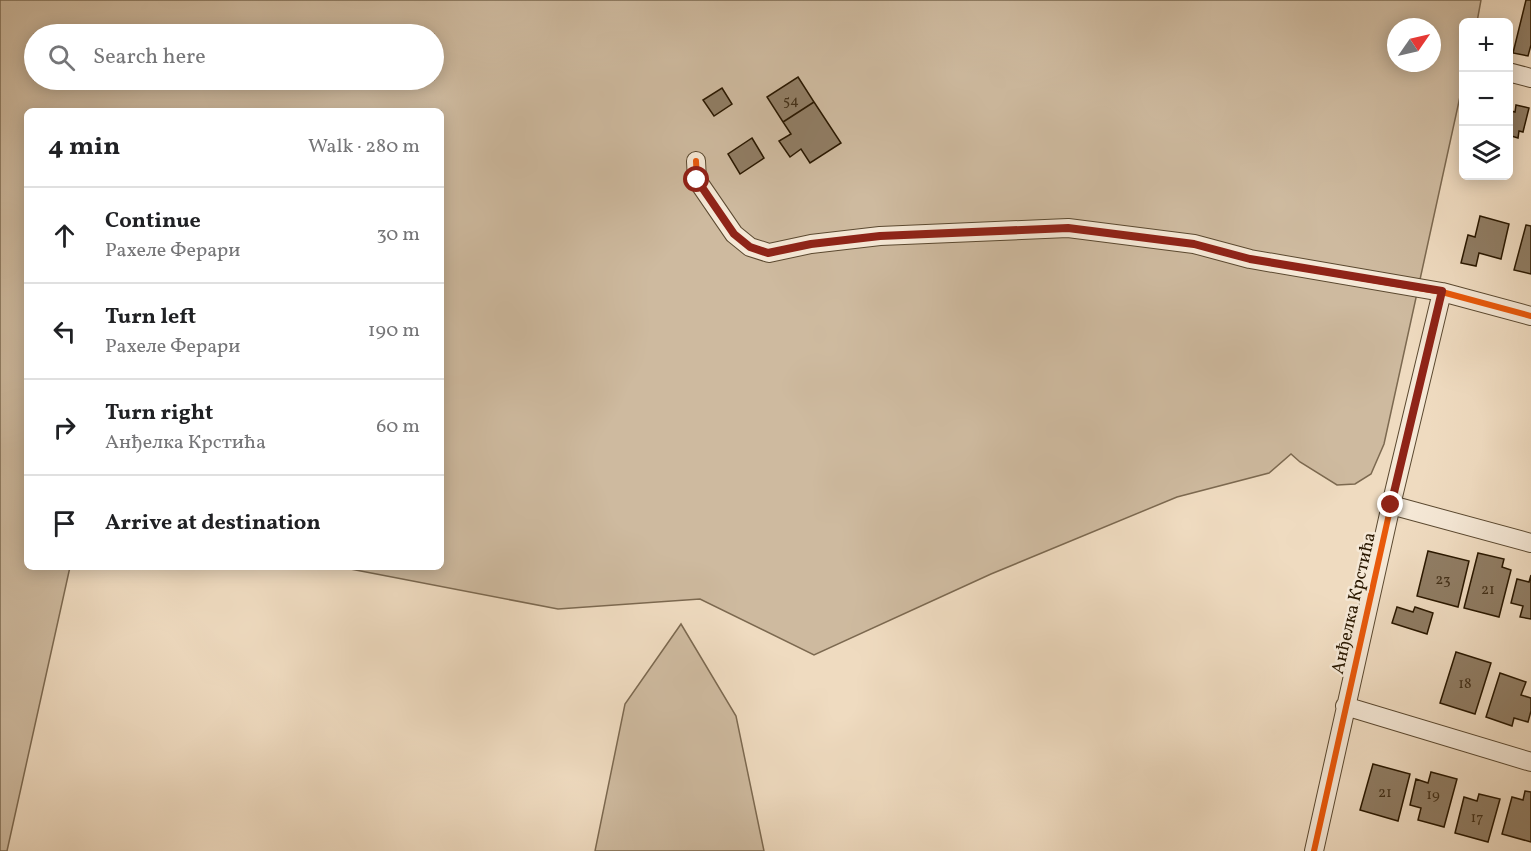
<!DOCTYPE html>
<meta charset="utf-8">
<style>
body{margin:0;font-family:Vollkorn,serif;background:#f6f6f6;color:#202124}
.controls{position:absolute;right:18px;top:18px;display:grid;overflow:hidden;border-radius:9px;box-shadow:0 3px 15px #0003}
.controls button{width:54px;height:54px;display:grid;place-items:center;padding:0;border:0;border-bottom:2px solid #e0e0e0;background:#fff;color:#202124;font:30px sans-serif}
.compass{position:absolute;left:1387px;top:18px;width:54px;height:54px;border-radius:50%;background:#fff;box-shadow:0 3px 15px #0003;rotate:56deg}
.stop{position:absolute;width:18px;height:18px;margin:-14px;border:4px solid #8f2418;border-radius:50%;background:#fff}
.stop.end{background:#8f2418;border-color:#fff;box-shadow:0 2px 6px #0008}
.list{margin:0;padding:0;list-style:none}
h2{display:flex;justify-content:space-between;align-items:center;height:78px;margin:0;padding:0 24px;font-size:26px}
h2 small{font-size:20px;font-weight:400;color:#757577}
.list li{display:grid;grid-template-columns:39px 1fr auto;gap:18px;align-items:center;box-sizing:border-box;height:96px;padding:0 24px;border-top:2px solid #e0e0e0}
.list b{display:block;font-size:22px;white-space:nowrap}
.list p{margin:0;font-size:20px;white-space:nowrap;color:#757577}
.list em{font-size:20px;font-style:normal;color:#757577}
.icon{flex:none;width:33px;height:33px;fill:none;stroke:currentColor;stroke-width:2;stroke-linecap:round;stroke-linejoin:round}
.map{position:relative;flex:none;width:1531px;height:851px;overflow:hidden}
.search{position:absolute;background:#fff;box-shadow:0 3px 15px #0003;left:24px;top:24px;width:420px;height:66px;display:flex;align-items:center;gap:15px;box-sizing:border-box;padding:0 21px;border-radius:33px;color:#757577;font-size:22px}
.panel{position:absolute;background:#fff;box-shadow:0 3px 15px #0003;left:24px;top:108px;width:420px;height:462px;border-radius:9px}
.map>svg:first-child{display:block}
.green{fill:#ceba9f;stroke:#7c6950;stroke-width:1.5;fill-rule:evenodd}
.building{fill:#907d64;stroke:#2a1800;stroke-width:1.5}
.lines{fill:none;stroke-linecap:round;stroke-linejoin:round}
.street-casing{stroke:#5b4930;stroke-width:20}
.street{stroke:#f5e8d6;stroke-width:18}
.cycleway-casing{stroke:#f5e8d6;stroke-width:10}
.cycleway{stroke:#e8590c;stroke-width:6}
.route{stroke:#8f2418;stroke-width:8}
.labels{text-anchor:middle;stroke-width:5;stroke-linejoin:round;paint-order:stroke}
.number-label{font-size:15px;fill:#443119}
.street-label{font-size:18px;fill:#2a1800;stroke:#f5e8d6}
</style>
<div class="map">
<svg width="1531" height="851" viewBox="0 0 1531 851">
<rect width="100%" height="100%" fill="#efdbc0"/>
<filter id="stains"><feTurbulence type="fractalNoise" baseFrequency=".00333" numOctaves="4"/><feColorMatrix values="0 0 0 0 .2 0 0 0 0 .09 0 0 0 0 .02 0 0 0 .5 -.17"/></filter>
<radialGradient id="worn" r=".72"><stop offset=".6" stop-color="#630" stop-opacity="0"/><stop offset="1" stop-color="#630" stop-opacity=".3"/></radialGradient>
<path class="green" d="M0,0H1481L1477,22H1464L1463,83L1384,444L1371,474L1355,484L1337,485L1300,462L1291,454L1269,473L1177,497L991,574L814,655L700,599L558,609L340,567H441V111H27V567H70L7,851H0ZM1396,27H1432V63H1396ZM34,34H434V80H34Z
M681,624L736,716L764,851H595L625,704Z"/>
<path class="building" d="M1526,0H1531V45L1528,56L1513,53Z
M798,77L814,102L783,122L767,97Z
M722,88L732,104L714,116L703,100Z
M814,102L841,143L810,163L801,149L790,157L779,141L791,134L783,122Z
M1516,105L1529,108L1523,132L1519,131L1518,138L1508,135V119L1511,111L1515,112Z
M752,138L764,158L740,174L728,154Z
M1480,216L1509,224L1501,259L1479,253L1476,266L1461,263L1468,235L1475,237Z
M1526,225L1531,226V274L1514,270Z
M1428,551L1469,561L1458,607L1417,596Z
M1478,553L1504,559L1502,567L1511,570L1499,617L1464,608Z
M1531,575V619L1520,617L1523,606L1511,603L1517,579L1529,582Z
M1397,607L1413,612L1415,607L1433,613L1427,634L1392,623Z
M1456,652L1491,663L1475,714L1440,703Z
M1500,673L1526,682L1521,695L1531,698V711L1528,722L1514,718L1512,726L1486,717Z
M1373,764L1410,774L1398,821L1360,810Z
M1431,772L1457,779L1444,827L1418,820L1421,808L1410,805L1416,779L1428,783Z
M1525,791L1531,792V842L1502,834L1512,797L1523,800Z
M1479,794L1500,799L1488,842L1455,833L1464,797L1477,801Z"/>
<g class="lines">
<defs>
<path id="street" d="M1508,72L1531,78
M696,161L697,180L734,234L750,247L769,253L811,244L880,236L1068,228L1194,244L1250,259L1442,292L1531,316
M1391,505L1531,543
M1345,706L1531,762
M1314,851L1391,505L1442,292"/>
</defs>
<use href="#street" class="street-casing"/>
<use href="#street" class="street"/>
<defs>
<path id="cycleway" d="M696,161L697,180L734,234L750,247L769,253L811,244L880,236L1068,228L1194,244L1250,259L1442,292L1531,316
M1314,851L1391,505L1442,292"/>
</defs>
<use href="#cycleway" class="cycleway-casing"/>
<use href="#cycleway" class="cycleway"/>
</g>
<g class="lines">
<path class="route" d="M697,180L734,234L750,247L768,253L811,244L880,236L1068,228L1194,244L1250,259L1442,291L1391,505"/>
</g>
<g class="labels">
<g class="number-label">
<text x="791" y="105">54</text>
<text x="1443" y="584">23</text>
<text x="1488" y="594">21</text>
<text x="1465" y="688">18</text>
<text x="1385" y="797">21</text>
<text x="1433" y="799">19</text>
<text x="1477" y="822">17</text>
</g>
<g class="street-label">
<text transform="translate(1353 603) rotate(-77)" y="6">Анђелка Крстића</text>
</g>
</g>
<rect width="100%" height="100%" filter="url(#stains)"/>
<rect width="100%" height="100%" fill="url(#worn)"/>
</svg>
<div class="controls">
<button>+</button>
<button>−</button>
<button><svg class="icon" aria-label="layers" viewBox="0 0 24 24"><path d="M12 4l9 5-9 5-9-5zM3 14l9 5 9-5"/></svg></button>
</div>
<svg class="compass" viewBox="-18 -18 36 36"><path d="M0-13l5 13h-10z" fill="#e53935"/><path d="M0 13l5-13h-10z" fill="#757577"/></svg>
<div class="stop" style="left:697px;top:180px"></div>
<div class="stop end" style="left:1391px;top:505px"></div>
<div class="search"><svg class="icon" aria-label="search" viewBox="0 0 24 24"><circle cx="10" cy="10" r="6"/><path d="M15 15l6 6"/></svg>Search here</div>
<section class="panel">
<h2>4 min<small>Walk · 280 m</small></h2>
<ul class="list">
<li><svg class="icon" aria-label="ahead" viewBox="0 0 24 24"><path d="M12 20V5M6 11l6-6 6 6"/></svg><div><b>Continue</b><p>Рахеле Ферари</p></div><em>30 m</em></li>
<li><svg class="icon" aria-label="left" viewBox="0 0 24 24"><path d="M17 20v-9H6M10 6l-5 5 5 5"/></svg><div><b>Turn left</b><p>Рахеле Ферари</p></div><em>190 m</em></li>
<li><svg class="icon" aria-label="right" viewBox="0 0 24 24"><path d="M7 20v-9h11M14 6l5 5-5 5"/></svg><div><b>Turn right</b><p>Анђелка Крстића</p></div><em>60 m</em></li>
<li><svg class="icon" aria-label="arrive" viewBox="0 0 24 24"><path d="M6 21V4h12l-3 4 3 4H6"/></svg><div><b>Arrive at destination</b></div></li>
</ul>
</section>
</div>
